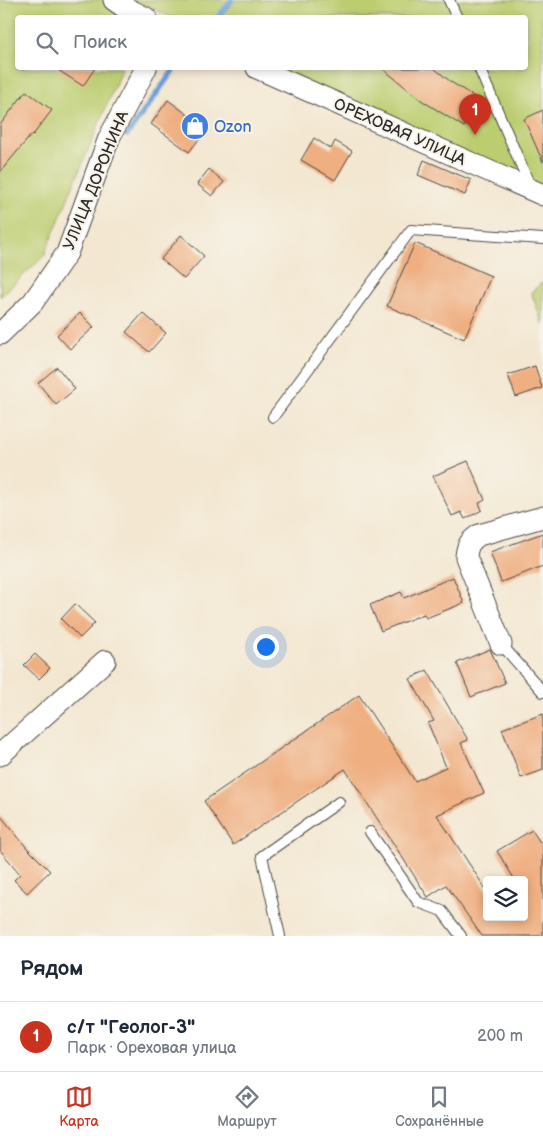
<!DOCTYPE html>
<html lang="ru">
<meta charset="utf-8">
<style>
body{margin:0;font-family:"Balsamiq Sans",sans-serif;background:#f6f6f7;color:#1f2937}
.controls{position:absolute;right:15px;bottom:15px;display:grid;overflow:hidden;border-radius:5px;box-shadow:0 2px 8px #0003}
.controls button{width:45px;height:45px;display:grid;place-items:center;padding:0;border:0;border-bottom:1px solid #e0e1e3;background:#fff;color:#1f2937;font:25px sans-serif}
.you{position:absolute;left:265px;top:646px;width:18px;height:18px;margin:-12px;border:4px solid #fff;border-radius:50%;background:#1a73e8;box-shadow:0 0 0 8px #1a73e833}
.badge{display:grid;place-items:center;width:32px;height:32px;border-radius:50%;background:#c8321e;color:#fff;font-size:16px;font-weight:700}
.pin{position:absolute;translate:-50% -41px;filter:drop-shadow(0 1px 2px #0008)}
.pin::after{content:'';position:absolute;top:26px;width:18px;height:15px;background:inherit;clip-path:polygon(0 0,100% 0,50% 100%)}
.list{margin:0;padding:0;list-style:none}
h2{display:flex;justify-content:space-between;align-items:center;height:65px;margin:0;padding:0 20px;font-size:21px}
h2 small{font-size:16px;font-weight:400;color:#747a83}
.list li{display:grid;grid-template-columns:32px 1fr auto;gap:15px;align-items:center;box-sizing:border-box;height:70px;padding:0 20px;border-top:1px solid #e0e1e3}
.list b{display:block;font-size:19px;white-space:nowrap}
.list p{margin:0;font-size:16px;white-space:nowrap;color:#747a83}
.list em{font-size:16px;font-style:normal;color:#747a83}
.icon{flex:none;width:28px;height:28px;fill:none;stroke:currentColor;stroke-width:2;stroke-linecap:round;stroke-linejoin:round}
.map{position:relative;flex:none;width:543px;height:936px;overflow:hidden}
.search{position:absolute;background:#fff;box-shadow:0 2px 8px #0003;left:15px;right:15px;top:15px;height:55px;display:flex;align-items:center;gap:12px;box-sizing:border-box;padding:0 18px;border-radius:5px;color:#747a83;font-size:19px}
.sheet{height:135px;background:#fff}
nav{display:flex;justify-content:space-around;align-items:center;box-sizing:border-box;height:70px;border-top:1px solid #e0e1e3;background:#fff;font-size:14px;color:#747a83}
nav a{display:grid;justify-items:center;gap:2px}
nav .on{color:#c8321e}
.map>svg:first-child{display:block}
.green{fill:#bccd70;stroke:#747c4e}
.lines{fill:none;stroke-linecap:round;stroke-linejoin:round}
.stream{stroke:#689fd6;stroke-width:5.5}
.building{fill:#efaf81}
.lane-casing{stroke:#494744;stroke-width:12}
.street-casing{stroke:#494744;stroke-width:23}
.lane{stroke:#fff;stroke-width:10}
.street{stroke:#fff;stroke-width:21}
.labels{text-anchor:middle;stroke-width:4;stroke-linejoin:round;paint-order:stroke}
.shop-label{font-size:16px;fill:#366cbe;stroke:#f7f3e8;text-anchor:start}
.street-label{font-size:16px;fill:#2b2b2b;stroke:#f7f3e8}
</style>
<div class="map">
<svg width="543" height="936" viewBox="0 0 543 936">
<rect width="100%" height="100%" fill="#f7f3e8"/>
<filter id="ink" filterUnits="userSpaceOnUse"><feTurbulence type="fractalNoise" baseFrequency=".02" numOctaves="2"/><feDisplacementMap in="SourceGraphic" scale="10" xChannelSelector="R" yChannelSelector="G"/><feConvolveMatrix kernelMatrix="1 2 1 2 8 2 1 2 1" color-interpolation-filters="sRGB"/></filter>
<filter id="wash" filterUnits="userSpaceOnUse"><feTurbulence type="fractalNoise" baseFrequency=".0096" numOctaves="4" result="noise"/><feDisplacementMap in="SourceGraphic" scale="20" xChannelSelector="R" yChannelSelector="G"/><feGaussianBlur stdDeviation="1.12" result="paint"/><feColorMatrix in="noise" values="0 0 0 0 0 0 0 0 0 0 0 0 0 0 0 0 0 1.4 0 .05"/><feComposite in="paint" operator="in"/></filter>
<g filter="url(#wash)">
<rect width="100%" height="100%" fill="#f3e7d1"/>
<path class="green" d="M0,0H543V202L273,68H526V18H172L148,5L143,17L18,18V68H122L44,256L0,297Z
M543,282V325L531,292Z"/>
<g class="lines">
<path class="stream" d="M217,18L232,0
M127,135L175,68"/>
</g>
<g id="blocks">
<path class="building" d="M55,68H95L83,86Z
M382,68H434L451,82L481,101L464,127L421,100Z
M26,91L52,110L33,135L32,134L0,172V125Z
M168,100L207,129L189,152L151,124Z
M543,110V162L524,119Z
M314,138L331,149L335,141L352,151L335,180L301,160Z
M424,160L471,180L465,195L418,175Z
M209,169L224,182L212,196L197,184Z
M181,235L204,256L184,279L161,259Z
M415,243L491,276L464,339L387,306Z
M80,313L94,327L70,349L57,335Z
M143,313L166,333L149,352L126,332Z
M535,366L542,388L516,397L508,375Z
M57,367L75,389L56,405L38,383Z
M468,461L485,500L479,503L482,510L465,519L461,512L452,516L433,476Z
M543,533V566L501,582L490,552Z
M453,577L464,603L426,618L424,614L381,631L370,605L401,592L404,598Z
M75,604L95,623L80,638L61,619Z
M490,649L505,683L471,697L457,663Z
M35,654L50,668L39,679L24,665Z
M427,670L468,740L461,743L484,793L437,815L487,891V917H524V880H515L497,851L532,830L543,847V936H482L446,885L428,897L345,769L233,845L204,801L359,695L415,781L446,767L428,723L434,721L410,679Z
M543,714V770L521,778L502,729Z
M0,815L27,848L50,871L27,893L14,880L20,874L0,850Z"/>
</g>
</g>
<g filter="url(#ink)">
<use href="#blocks" fill-opacity="0" stroke="#494744" stroke-width="1"/>
<g class="lines">
<defs>
<path id="lane" d="M449,0L457,18
M479,68L531,188
M273,417L411,230L543,239
M501,644L543,692
M370,832L418,902L442,911L461,936
M280,936L262,856L339,802"/>
<path id="street" d="M114,0L124,7L146,18
M257,68L543,195
M0,334L33,302L67,253L109,138L146,68
M501,644L466,557C467,545 470,541 479,535L543,517
M0,755L105,661"/>
</defs>
<use href="#lane" class="lane-casing"/>
<use href="#street" class="street-casing"/>
<use href="#lane" class="lane"/>
<use href="#street" class="street"/>
</g>
</g>
<defs>
<symbol id="shop-disc" viewBox="-11 -11 22 22"><circle r="9.5" fill="#3f7fe0" stroke="#f7f3e8"/><path d="M-5-2.5h2.3a2.7 3.5 0 0 1 5.4 0H5L5.5 6h-11ZM-1.5-2.5h3a1.5 2.3 0 0 0-3 0Z" fill="#fff"/></symbol>
</defs>
<g fill-rule="evenodd">
<use href="#shop-disc" x="179" y="110" width="32" height="32"/>
</g>
<g class="labels">
<g class="shop-label">
<text x="214" y="132">Ozon</text>
</g>
<g class="street-label">
<text transform="translate(400 131) rotate(24)" y="6">ОРЕХОВАЯ УЛИЦА</text>
<text transform="translate(95 180) rotate(-68)" y="6">УЛИЦА ДОРОНИНА</text>
</g>
</g>
</svg>
<div class="controls">
<button><svg class="icon" aria-label="layers" viewBox="0 0 24 24"><path d="M12 4l9 5-9 5-9-5zM3 14l9 5 9-5"/></svg></button>
</div>
<div class="you"></div>
<div class="pin badge" style="left:475px;top:135px">1</div>
<div class="search"><svg class="icon" aria-label="search" viewBox="0 0 24 24"><circle cx="10" cy="10" r="6"/><path d="M15 15l6 6"/></svg>Поиск</div>
</div>
<section class="sheet">
<h2>Рядом<small></small></h2>
<ul class="list">
<li><span class="badge">1</span><div><b>с/т &quot;Геолог-3&quot;</b><p>Парк · Ореховая улица</p></div><em>200 m</em></li>
</ul>
</section>
<nav>
<a class="on"><svg class="icon" aria-label="map" viewBox="0 0 24 24"><path d="M3 6l6-2 6 2 6-2v14l-6 2-6-2-6 2zM9 4v14M15 6v14"/></svg>Карта</a>
<a><svg class="icon" aria-label="directions" viewBox="0 0 24 24"><path d="M12 3l9 9-9 9-9-9zM9 14v-3h6M13 9l2 2-2 2"/></svg>Маршрут</a>
<a><svg class="icon" aria-label="saved" viewBox="0 0 24 24"><path d="M7 4h10v16l-5-4-5 4z"/></svg>Сохранённые</a>
</nav>
